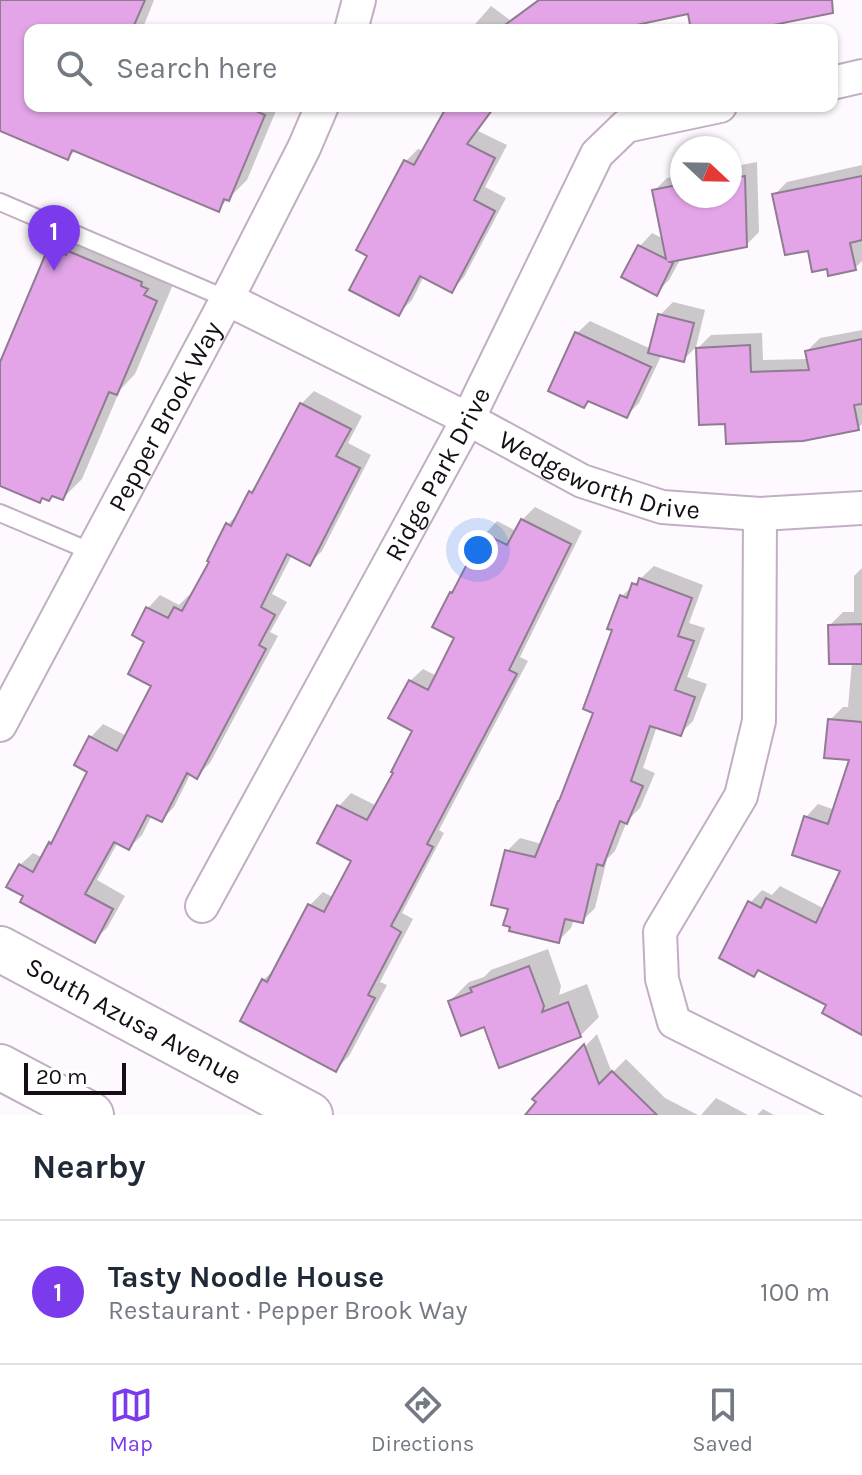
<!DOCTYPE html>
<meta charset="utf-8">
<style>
body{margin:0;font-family:Karla,sans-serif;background:#f2f2f3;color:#1f2937}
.compass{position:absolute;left:670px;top:136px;width:72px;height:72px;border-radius:50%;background:#fff;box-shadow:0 2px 6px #0004;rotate:112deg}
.scale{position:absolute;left:24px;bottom:20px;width:102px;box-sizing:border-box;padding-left:8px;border:4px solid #150e16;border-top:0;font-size:22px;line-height:28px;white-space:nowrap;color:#150e16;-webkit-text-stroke:6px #fff;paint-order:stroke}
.you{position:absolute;left:478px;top:550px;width:28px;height:28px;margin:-20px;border:6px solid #fff;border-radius:50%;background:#1a73e8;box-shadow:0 0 0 12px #1a73e833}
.badge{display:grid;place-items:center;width:52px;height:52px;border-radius:50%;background:#7c3aed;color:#fff;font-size:26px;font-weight:700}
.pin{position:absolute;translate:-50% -66px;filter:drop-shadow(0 2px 4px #0008)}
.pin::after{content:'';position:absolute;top:42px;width:28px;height:24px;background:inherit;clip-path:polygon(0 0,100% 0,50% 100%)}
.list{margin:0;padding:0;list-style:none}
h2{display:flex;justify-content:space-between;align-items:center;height:104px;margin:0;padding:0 32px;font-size:34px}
h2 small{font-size:26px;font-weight:400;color:#747a83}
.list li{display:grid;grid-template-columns:52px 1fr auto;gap:24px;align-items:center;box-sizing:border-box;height:144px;padding:0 32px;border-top:2px solid #e0e1e3}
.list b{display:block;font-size:30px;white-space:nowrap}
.list p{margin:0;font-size:26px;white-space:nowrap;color:#747a83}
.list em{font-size:26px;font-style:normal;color:#747a83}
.icon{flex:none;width:44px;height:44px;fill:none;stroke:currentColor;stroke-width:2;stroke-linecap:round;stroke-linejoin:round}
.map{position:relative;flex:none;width:862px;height:1115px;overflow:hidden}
.search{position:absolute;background:#fff;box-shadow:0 2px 6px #0004;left:24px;right:24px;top:24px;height:88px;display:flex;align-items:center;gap:20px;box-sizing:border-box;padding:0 28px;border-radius:16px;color:#747a83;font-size:30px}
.sheet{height:248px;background:#fff}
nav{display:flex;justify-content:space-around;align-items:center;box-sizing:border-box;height:112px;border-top:2px solid #e0e1e3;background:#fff;font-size:22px;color:#747a83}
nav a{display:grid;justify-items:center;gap:4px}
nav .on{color:#7c3aed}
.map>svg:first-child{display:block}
.shadow{fill:#0003}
.building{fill:#e3a5e8;stroke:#8f7c90;stroke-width:2}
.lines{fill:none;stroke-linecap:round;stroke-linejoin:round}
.service-casing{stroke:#c2aec4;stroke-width:20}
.minor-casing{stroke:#c2aec4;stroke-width:36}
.primary-casing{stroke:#c2aec4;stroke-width:48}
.service{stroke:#fff;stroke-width:16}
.minor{stroke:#fff;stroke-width:32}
.primary{stroke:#fff;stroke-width:44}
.labels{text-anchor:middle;stroke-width:6;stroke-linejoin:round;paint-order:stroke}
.street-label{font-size:26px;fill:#150e16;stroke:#fff}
</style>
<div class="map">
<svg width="862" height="1115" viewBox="0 0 862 1115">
<rect width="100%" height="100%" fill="#fef9fe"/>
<path class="shadow" d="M0,0H154L142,30H30V106H278L247,180L218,209L76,150L68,158L0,129Z
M537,0H800L738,30H693L690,12L611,30H470L491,6L510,20Z
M449,106H496L478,131L507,145L485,187L506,198L464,277L452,290L424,276L412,300L399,313L370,255L405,162L418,149L424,151Z
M757,162L759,232L746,245L681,258L669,280L656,293L640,246L652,233L664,239L654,191L667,178L682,175V196H730V167Z
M862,165V261L855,268L828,267L809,248L774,195L787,182Z
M66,235L174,282L135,374L120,390L82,479L63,498L54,494L43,497L40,500L0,484V369L47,254Z
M673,302L705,310L696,347L683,360L662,354L639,403L626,416L590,399L584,406L577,333L590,321L651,349L660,315Z
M862,330V424L858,428L727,422L698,348L711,335L762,333L763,360L809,359L807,351L820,338Z
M314,391L362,416L348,443L371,455L322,551L309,564L292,555L272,594L287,602L270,632L278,636L210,763L197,776L191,773L174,807L162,820L152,815L142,835L129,848L118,842L97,880L125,896L107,928L94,940L20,865L33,853L43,858L51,843L56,838L90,771L91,737L103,724L127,736L153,685L147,641L148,608L160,595L179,605L189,595L192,597L228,524L241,511L251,492L260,484L301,404Z
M535,507L582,531L520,657L528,661L439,830L444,833L402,913L413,919L380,982L387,985L349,1056L336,1069L263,980L277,968L310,905L323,892L334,898L354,860L339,806L351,793L377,806L415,730L410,681L423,669L437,676L457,637L452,593L458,587L485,534L497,521L516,531L522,520Z
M654,566L703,585L689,623L705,628L687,677L707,684L693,721L680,734L657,726L643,768L655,773L640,808L627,821L615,851L607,859L595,908L582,921L574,919L571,928L558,941L510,908L507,851L520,838L542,844L596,712L622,596Z
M862,568V1033L829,1004L759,969L754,974L750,903L762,890L772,895L780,886L825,909L843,870L806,817L818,804L835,810L851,759L830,720L843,707H848L852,662L830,625L843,612H854V576Z
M548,949L561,986L559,995L587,984L599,1017L580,1036L486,1025L450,1001L469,982L484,977L491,970Z
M597,1034L612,1073L626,1059L665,1098L698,1115H543L539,1102L535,1099Z
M716,1098L748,1115H701Z
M763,1109L774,1115H757Z"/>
<path class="building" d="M0,0H145L132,30H30V106H244L265,115L229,201L224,199L219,212L72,150L68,160L0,131Z
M539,0H832L833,13L748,30H691L688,14L613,30H498Z
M447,106H495L467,144L495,158L474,200L495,211L452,293L420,276L399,316L349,290L367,256L356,250L404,160L414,165Z
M745,176L747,247L670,262L673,263L657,296L621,277L638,245L666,259L652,190L682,184V196H730V179Z
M862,176V240L850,243L856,270L828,276L827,269L812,272L808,251L785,255L772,194Z
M68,251L142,282L141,286L148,289L144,295L157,301L117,395L109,392L63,500L52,496L49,501L42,498L40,503L0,486V362L46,253L58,258L60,252L66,255Z
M658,314L694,323L684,362L648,353Z
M575,332L651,367L627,418L588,401L584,408L548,391Z
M862,339V404L854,405L859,430L803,441L726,444L725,424L699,425L696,348L750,345L751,372L809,370L805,351Z
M300,403L351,429L336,456L360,468L310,566L287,554L261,607L275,615L259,645L266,649L197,779L187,773L162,822L147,815L129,850L114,842L85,894L113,909L95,943L20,902L23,896L6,887L19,864L33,872L49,842L51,844L87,772L74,765L89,736L117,751L151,686L128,674L144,642L132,635L146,607L168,618L174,607L182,611L209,562L207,561L226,523L231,526L249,491L252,493Z
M521,519L571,544L509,670L517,674L427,844L433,847L391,926L401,932L368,995L375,998L336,1072L240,1021L262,979L267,982L308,904L324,912L351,861L317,843L337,805L367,820L393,773L391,772L412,731L388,718L409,680L428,690L454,638L432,627L450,592L452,593L483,533L507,545Z
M639,578L692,598L678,636L694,641L675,690L695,697L681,736L650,726L631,781L643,786L627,824L620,821L603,866L597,864L583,923L565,919L559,943L509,931L510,927L503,925L508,909L491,905L505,850L535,857L558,801H559L593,713L583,709L612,630L607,629L620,595L627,598L632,583L637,585Z
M862,624V664H829L828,625Z
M828,719L862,722V1035L822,1013L826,1005L758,970L754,977L719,958L748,901L761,908L766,898L816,923L840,871L792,855L804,816L828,824L849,760L824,758Z
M529,966L544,1006L542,1012L568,1002L581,1037L499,1068L484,1027L461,1036L448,1001L472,992L470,988Z
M584,1044L599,1084L612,1071L657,1115H525L536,1102L532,1099Z"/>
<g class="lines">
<defs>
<path id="service" d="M0,202L227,299
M0,513L92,552"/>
<g id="minor">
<path d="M351,30L359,0"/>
<path d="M832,83L862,76"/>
<path id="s1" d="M227,299L468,419L582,481L662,507L760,514L862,508"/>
<path d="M760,514L759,721L741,796L660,932L662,979L674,1022L861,1115"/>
<path id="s2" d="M0,725L227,299L304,148L322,106"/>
<path id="s3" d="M202,906L468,419L597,154L626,126L720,106"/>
</g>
<g id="primary">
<path id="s4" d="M0,949L310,1115"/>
<path d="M0,1067L91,1115"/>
</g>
</defs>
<use href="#service" class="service-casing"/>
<use href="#minor" class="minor-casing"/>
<use href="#primary" class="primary-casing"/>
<use href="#service" class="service"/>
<use href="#minor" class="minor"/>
<use href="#primary" class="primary"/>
</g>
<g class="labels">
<g class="street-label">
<text dy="9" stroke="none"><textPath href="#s2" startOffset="350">Pepper Brook Way</textPath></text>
<text dy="9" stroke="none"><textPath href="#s1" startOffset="414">Wedgeworth Drive</textPath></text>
<text dy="9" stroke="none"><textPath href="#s3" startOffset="492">Ridge Park Drive</textPath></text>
<text dy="9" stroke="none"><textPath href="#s4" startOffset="152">South Azusa Avenue</textPath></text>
</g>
</g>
</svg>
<svg class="compass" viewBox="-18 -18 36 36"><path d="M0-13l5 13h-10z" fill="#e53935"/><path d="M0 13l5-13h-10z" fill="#747a83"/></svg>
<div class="scale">20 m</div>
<div class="you"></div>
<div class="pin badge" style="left:54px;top:271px">1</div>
<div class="search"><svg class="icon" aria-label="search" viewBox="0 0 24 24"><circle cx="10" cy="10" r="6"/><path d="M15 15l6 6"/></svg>Search here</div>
</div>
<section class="sheet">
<h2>Nearby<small></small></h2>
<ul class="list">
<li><span class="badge">1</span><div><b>Tasty Noodle House</b><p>Restaurant · Pepper Brook Way</p></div><em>100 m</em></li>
</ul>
</section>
<nav>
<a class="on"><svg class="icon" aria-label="map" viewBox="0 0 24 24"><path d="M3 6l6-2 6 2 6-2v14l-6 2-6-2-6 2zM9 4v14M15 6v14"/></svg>Map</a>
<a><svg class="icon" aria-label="directions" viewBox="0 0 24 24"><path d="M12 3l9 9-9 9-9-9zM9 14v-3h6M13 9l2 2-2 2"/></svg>Directions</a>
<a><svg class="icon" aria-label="saved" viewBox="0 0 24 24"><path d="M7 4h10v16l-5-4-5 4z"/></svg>Saved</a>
</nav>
